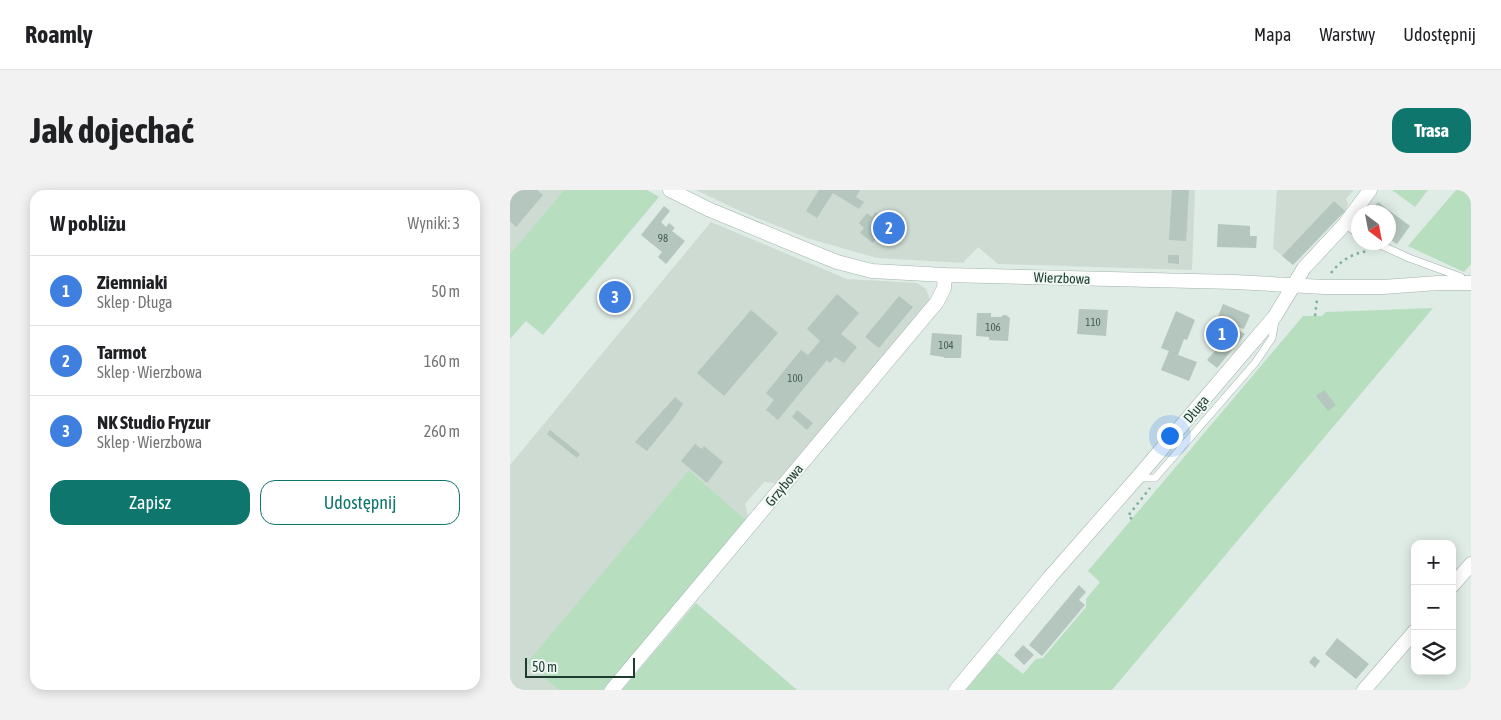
<!DOCTYPE html>
<html lang="pl">
<meta charset="utf-8">
<style>
body{margin:0;font-family:"Asap Condensed",sans-serif;background:#f2f2f2;color:#202124}
.controls{position:absolute;right:15px;bottom:15px;display:grid;overflow:hidden;border-radius:10px;box-shadow:0 2px 12px #0003}
.controls button{width:45px;height:45px;display:grid;place-items:center;padding:0;border:0;border-bottom:1px solid #e0e0e0;background:#fff;color:#202124;font:25px sans-serif}
.compass{position:absolute;left:841px;top:15px;width:45px;height:45px;border-radius:50%;background:#fff;box-shadow:0 2px 12px #0003;rotate:148deg}
.scale{position:absolute;left:15px;bottom:12px;width:110px;box-sizing:border-box;padding-left:5px;border:2px solid #1f3c32;border-top:0;font-size:14px;line-height:18px;white-space:nowrap;color:#1f3c32;-webkit-text-stroke:4px #f0f8f3;paint-order:stroke}
.you{position:absolute;left:659px;top:245px;width:18px;height:18px;margin:-12px;border:4px solid #fff;border-radius:50%;background:#1a73e8;box-shadow:0 0 0 8px #1a73e833}
.badge{display:grid;place-items:center;width:32px;height:32px;border-radius:50%;background:#0f766e;color:#fff;font-size:16px;font-weight:700}
.pin{position:absolute;translate:-50% -50%;border:2px solid #fff;box-shadow:0 1px 5px #0006}
.list{margin:0;padding:0;list-style:none}
h2{display:flex;justify-content:space-between;align-items:center;height:65px;margin:0;padding:0 20px;font-size:21px}
h2 small{font-size:16px;font-weight:400;color:#757577}
.list li{display:grid;grid-template-columns:32px 1fr auto;gap:15px;align-items:center;box-sizing:border-box;height:70px;padding:0 20px;border-top:1px solid #e0e0e0}
.list b{display:block;font-size:19px;white-space:nowrap}
.list p{margin:0;font-size:16px;white-space:nowrap;color:#757577}
.list em{font-size:16px;font-style:normal;color:#757577}
.actions{display:flex;gap:10px;padding:15px 20px}
.actions a{flex:1;padding:11px 0;border:1px solid #0f766e;border-radius:15px;text-align:center;font-size:18px;color:#0f766e}
.actions .main{background:#0f766e;color:#fff}
.icon{flex:none;width:28px;height:28px;fill:none;stroke:currentColor;stroke-width:2;stroke-linecap:round;stroke-linejoin:round}
.map{position:relative;flex:none;width:961px;height:500px;overflow:hidden;border-radius:15px}
header{display:flex;align-items:center;gap:30px;box-sizing:border-box;height:70px;padding:0 25px;background:#fff;border-bottom:1px solid #e0e0e0}
header strong{font-size:24px}
nav{display:flex;gap:28px;margin-inline-start:auto;font-size:18px}
.intro{display:flex;align-items:center;justify-content:space-between;box-sizing:border-box;height:120px;padding:0 30px}
h1{margin:0;font-size:35px}
.button{padding:12px 22px;border-radius:15px;background:#0f766e;color:#fff;font-size:18px;font-weight:700}
main{display:flex;gap:30px;padding:0 30px}
aside{flex:1;background:#fff;border-radius:15px;box-shadow:0 2px 12px #0003}
.map>svg:first-child{display:block}
.built{fill:#cddbd3}
.green{fill:#b7debe}
.building{fill:#b4c6bd}
.lines{fill:none;stroke-linecap:round;stroke-linejoin:round}
.lane-casing{stroke:#a2b3ac;stroke-width:8}
.street-casing{stroke:#a2b3ac;stroke-width:15}
.path{stroke:#7eb09c;stroke-width:2.5;stroke-dasharray:2.5 4;stroke-linecap:butt}
.lane{stroke:#fff;stroke-width:7}
.street{stroke:#fff;stroke-width:14}
.labels{text-anchor:middle;stroke-width:4;stroke-linejoin:round;paint-order:stroke}
.number-label{font-size:11px;fill:#445e55}
.street-label{font-size:14px;fill:#1f3c32;stroke:#f0f8f3}
</style>
<header>
<strong>Roamly</strong>
<nav><a>Mapa</a><a>Warstwy</a><a>Udostępnij</a></nav>
</header>
<div class="intro"><h1>Jak dojechać</h1><a class="button">Trasa</a></div>
<main>
<aside>
<h2>W pobliżu<small>Wyniki: 3</small></h2>
<ul class="list">
<li><span class="badge" style="background:#3f7fe0">1</span><div><b>Ziemniaki</b><p>Sklep · Długa</p></div><em>50 m</em></li>
<li><span class="badge" style="background:#3f7fe0">2</span><div><b>Tarmot</b><p>Sklep · Wierzbowa</p></div><em>160 m</em></li>
<li><span class="badge" style="background:#3f7fe0">3</span><div><b>NK Studio Fryzur</b><p>Sklep · Wierzbowa</p></div><em>260 m</em></li>
</ul>
<div class="actions"><a class="main">Zapisz</a><a>Udostępnij</a></div>
</aside>
<div class="map">
<svg width="961" height="500" viewBox="0 0 961 500">
<rect width="100%" height="100%" fill="#dfebe5"/>
<path class="built" d="M0,0H54L0,64Z
M186,0H685L682,80L488,74L468,57L453,73L367,68L297,48L230,21Z
M767,0H844L836,9L838,14L835,21L783,75L763,58Z
M201,32L337,89L407,93L416,99L420,110L267,293L254,292L235,314L238,326L236,330L179,280L18,473L49,500H0V275Z"/>
<path class="green" d="M54,0H137L149,7L33,145L16,131L0,149V64Z
M882,0H918L905,17Z
M946,0H961V74L954,82L898,56Z
M923,118L602,500H456L487,463L513,484L526,469L533,468L576,417V409L590,392L578,381L793,126H812L816,122Z
M179,280L236,330L93,500H49L17,473Z
M186,413L287,500H112Z"/>
<path class="building" d="M0,0H27L33,5L6,37L0,31Z
M309,0H350L346,7L354,12L349,19L323,3L307,28L296,21Z
M662,0H679L676,51L659,50Z
M824,11L835,21L783,75L772,66Z
M868,12L900,36L887,54L878,48V22H860Z
M154,16L160,21L151,32L156,37L159,33L165,38L162,41L175,51L156,74L148,67L152,62L131,45Z
M366,22L379,32L363,53L350,43L354,38L349,33L357,23L362,27Z
M708,34L740,36V46H747L746,58L707,57Z
M658,65H669V74L658,73Z
M101,94L119,109L110,121L91,105Z
M327,104L349,123L331,144L347,157L334,173L325,167L320,173L317,170L268,230L256,220L264,210L256,203L291,160L298,165L310,151L297,139Z
M389,106L403,117L369,158L355,147Z
M713,114L740,125L734,139L729,137L728,140L735,144L707,178L697,170L723,140L713,136L715,131L707,129Z
M569,119L598,120L596,146L567,144Z
M241,120L268,143L214,206L187,183Z
M666,121L685,130L677,150L674,149L668,165L687,172L679,191L651,180L659,161L651,158Z
M467,123H481V127H491L493,125H496L500,128L498,151L479,150V147L466,146Z
M422,143L452,145L451,168H434V167L420,165Z
M814,200L826,215L818,221L806,206Z
M165,207L173,214L163,229L137,261L125,252Z
M287,220L303,233L297,240L282,227Z
M40,240L70,264L67,268L37,244Z
M185,254L192,259L194,256L213,272L197,293L171,271Z
M569,395L576,402L569,410L575,415L532,466L519,455Z
M827,448L859,474L846,489L815,464Z
M513,455L524,465L514,475L504,465Z
M804,466L810,471L805,478L799,472Z"/>
<g class="lines">
<defs>
<path id="lane" d="M835,34L848,44
M864,52L899,68L951,87V92
M628,288H645L745,173L762,148L765,131"/>
<path id="street" d="M160,0L198,19L280,53L327,72L362,81L435,85L725,92L814,97H873L928,93H961
M942,396L961,374
M102,500L427,112L434,98L435,85
M446,500L540,387L627,288L765,126L794,78L835,34L860,0
M854,500L905,441"/>
</defs>
<use href="#lane" class="lane-casing"/>
<use href="#street" class="street-casing"/>
<path class="path" d="M821,83C831,70 843,63 859,61
M805,126L807,109
M622,329L618,326L640,298"/>
<use href="#lane" class="lane"/>
<use href="#street" class="street"/>
</g>
<g class="labels">
<g class="number-label">
<text x="153" y="52">98</text>
<text x="583" y="136">110</text>
<text x="483" y="141">106</text>
<text x="436" y="159">104</text>
<text x="285" y="192">100</text>
</g>
<g class="street-label">
<text transform="translate(552 88) rotate(2)" y="5">Wierzbowa</text>
<text transform="translate(686 219) rotate(-50)" y="5">Długa</text>
<text transform="translate(274 295) rotate(-50)" y="5">Grzybowa</text>
</g>
</g>
</svg>
<div class="controls">
<button>+</button>
<button>−</button>
<button><svg class="icon" aria-label="layers" viewBox="0 0 24 24"><path d="M12 4l9 5-9 5-9-5zM3 14l9 5 9-5"/></svg></button>
</div>
<svg class="compass" viewBox="-18 -18 36 36"><path d="M0-13l5 13h-10z" fill="#e53935"/><path d="M0 13l5-13h-10z" fill="#757577"/></svg>
<div class="scale">50 m</div>
<div class="you"></div>
<div class="pin badge" style="left:712px;top:144px;background:#3f7fe0">1</div>
<div class="pin badge" style="left:379px;top:38px;background:#3f7fe0">2</div>
<div class="pin badge" style="left:105px;top:107px;background:#3f7fe0">3</div>
</div>
</main>
